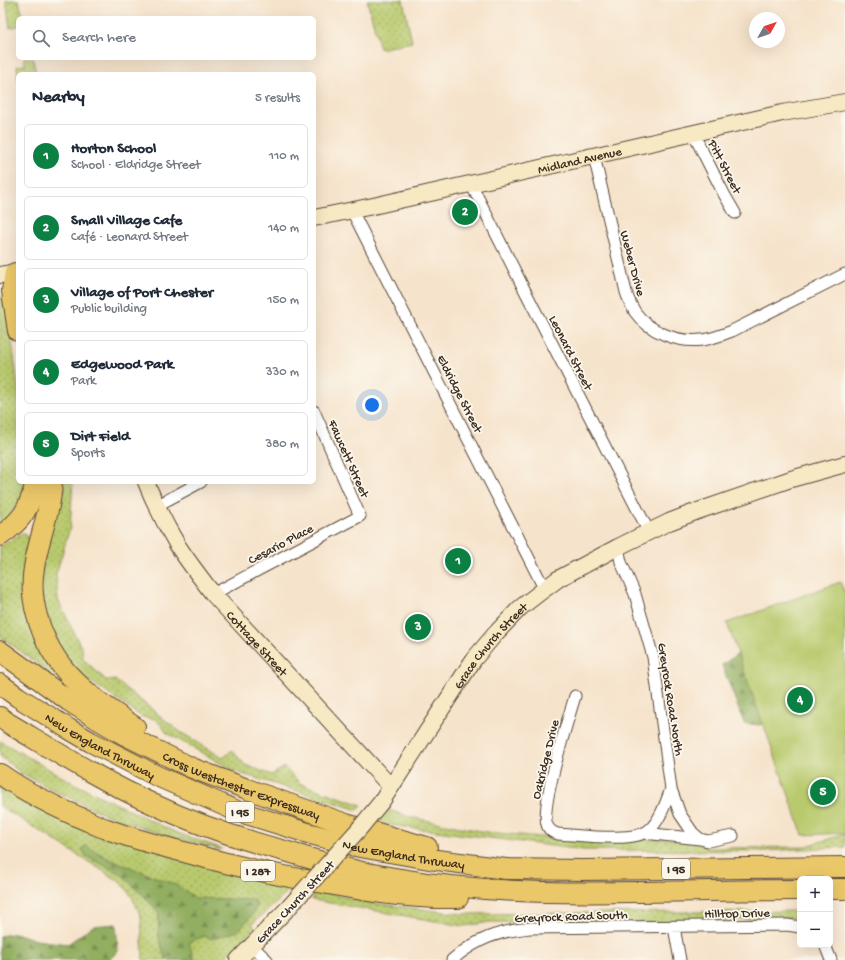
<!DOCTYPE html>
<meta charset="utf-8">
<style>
body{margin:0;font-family:"Gochi Hand",sans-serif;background:#f2f2f3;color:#1f2937}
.controls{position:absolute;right:12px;bottom:12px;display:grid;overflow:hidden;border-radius:6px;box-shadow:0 4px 16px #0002}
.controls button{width:36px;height:36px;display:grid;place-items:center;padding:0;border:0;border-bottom:1px solid #e0e1e3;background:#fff;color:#1f2937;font:20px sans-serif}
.compass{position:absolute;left:749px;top:12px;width:36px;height:36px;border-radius:50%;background:#fff;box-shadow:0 4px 16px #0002;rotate:50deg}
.you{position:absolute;left:372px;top:405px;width:14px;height:14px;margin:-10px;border:3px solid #fff;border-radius:50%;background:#1a73e8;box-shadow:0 0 0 6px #1a73e833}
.badge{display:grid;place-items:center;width:26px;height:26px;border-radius:50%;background:#0b8043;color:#fff;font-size:13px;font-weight:700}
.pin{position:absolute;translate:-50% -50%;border:2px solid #fff;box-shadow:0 1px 4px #0006}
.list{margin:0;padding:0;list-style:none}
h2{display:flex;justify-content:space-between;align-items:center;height:52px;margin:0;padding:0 16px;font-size:17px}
h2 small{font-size:13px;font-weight:400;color:#747a83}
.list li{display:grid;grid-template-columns:26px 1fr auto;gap:12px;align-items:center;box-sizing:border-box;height:64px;margin:0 8px 8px;padding:0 8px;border:1px solid #e0e1e3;border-radius:6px}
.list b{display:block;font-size:15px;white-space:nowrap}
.list p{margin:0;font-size:13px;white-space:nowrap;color:#747a83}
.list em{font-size:13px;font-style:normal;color:#747a83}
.icon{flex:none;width:22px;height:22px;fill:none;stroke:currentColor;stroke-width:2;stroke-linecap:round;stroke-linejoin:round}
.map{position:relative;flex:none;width:845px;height:960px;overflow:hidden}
.search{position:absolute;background:#fff;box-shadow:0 4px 16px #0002;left:16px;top:16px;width:300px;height:44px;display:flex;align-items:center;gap:10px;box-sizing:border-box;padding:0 14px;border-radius:6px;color:#747a83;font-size:15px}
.panel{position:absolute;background:#fff;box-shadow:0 4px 16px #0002;left:16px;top:72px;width:300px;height:412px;border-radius:6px}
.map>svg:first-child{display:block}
.grass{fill:url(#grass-dots);stroke:#7a7a46}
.forest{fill:url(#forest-firs);stroke:#666c40}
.green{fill:#b9ca6e;stroke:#7a7a46}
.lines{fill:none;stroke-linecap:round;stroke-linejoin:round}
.street-casing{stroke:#574638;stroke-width:13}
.secondary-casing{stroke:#574638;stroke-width:18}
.highway-casing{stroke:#574638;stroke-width:22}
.street{stroke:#fff;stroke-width:11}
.secondary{stroke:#f7e9c3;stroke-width:16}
.highway{stroke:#eac769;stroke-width:20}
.secondary-bridge-casing{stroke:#574638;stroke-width:18;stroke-linecap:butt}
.secondary-bridge{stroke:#f7e9c3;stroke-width:16}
.labels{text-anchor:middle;stroke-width:3.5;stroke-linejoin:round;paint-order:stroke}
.shield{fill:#fbf7ec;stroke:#75685c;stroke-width:1}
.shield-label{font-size:12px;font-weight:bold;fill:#3b2a1e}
.street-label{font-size:13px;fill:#3b2a1e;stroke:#fbf7ec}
</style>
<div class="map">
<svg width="845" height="960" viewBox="0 0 845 960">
<defs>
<pattern id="grass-dots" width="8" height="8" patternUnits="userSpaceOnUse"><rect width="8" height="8" fill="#b9ca6e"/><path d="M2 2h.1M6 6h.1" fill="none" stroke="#98a45a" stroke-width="1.8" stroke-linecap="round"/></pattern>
<pattern id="forest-firs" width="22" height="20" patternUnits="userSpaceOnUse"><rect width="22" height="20" fill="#92ae61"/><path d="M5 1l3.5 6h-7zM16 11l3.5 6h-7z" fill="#788e4f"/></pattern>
</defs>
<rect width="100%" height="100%" fill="#fbf7ec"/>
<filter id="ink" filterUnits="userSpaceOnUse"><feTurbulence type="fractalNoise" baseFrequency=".025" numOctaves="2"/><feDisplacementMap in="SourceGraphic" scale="8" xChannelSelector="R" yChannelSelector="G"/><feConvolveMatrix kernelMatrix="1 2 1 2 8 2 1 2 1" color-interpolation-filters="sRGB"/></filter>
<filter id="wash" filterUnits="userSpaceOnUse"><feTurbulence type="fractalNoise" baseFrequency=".012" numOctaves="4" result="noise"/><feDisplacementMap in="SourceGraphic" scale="16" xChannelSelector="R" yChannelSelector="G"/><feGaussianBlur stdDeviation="0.9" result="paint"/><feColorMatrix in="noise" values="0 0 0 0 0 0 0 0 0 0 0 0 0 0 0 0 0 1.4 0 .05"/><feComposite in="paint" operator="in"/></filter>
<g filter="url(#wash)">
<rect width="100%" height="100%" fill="#f6e3cb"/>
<path class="grass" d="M6,0H19L23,18H18V26L10,28Z
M367,0H403L412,42L380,49Z
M24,58H33L36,74H18V79L17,66L25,65Z
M0,296L3,297L8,312L18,386V482H25L21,499L3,524L0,525Z
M60,482H73L70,528L56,574L58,600L82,649L83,659L107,681L115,680L179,731L223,758L232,750L245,765L272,775L284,767L301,784L362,805L358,810L236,772L167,733L161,725L155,719L142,717L85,678L67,659L51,628L42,597L43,552Z
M23,533L32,541L28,582L67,686L0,636V547Z
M0,741L73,783L177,833L221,848V850L164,835L106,815L59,793L21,773L0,756Z
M0,784L291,886L282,898L252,924L255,928L223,960H143L141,917L132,897L122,883L0,806Z
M386,809L409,817L486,832L553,838L669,839L689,840L709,848L803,847L845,834V847L762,851L583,850L374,823Z
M315,890L371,903L463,914L800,911V920L794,918L608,924L490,922L464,926L312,900L313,892Z"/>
<path class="forest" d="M738,654L749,659L772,722L759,725L744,723L722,665Z
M86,846L109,859L176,885L196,898L254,900L257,905L253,914L238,931L212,939L204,936L189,942L194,960H167L164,954L158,935L159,913L146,898L121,874L86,856L82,848Z
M116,924L118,951L109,960H0V936L16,933L36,940L68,944L93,926Z"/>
<path class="green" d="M840,582L845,593V833L803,835L727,623Z"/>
</g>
<g filter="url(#ink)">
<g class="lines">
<defs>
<path id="street" d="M693,133L724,194L735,213
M594,156L626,292C628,299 631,305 635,312C649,332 678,343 702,340C712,339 722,335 732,331L845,274
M471,184L522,285L649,532
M352,211L544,588
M156,506L201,482
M618,547L621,562L635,594L653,657L671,789L680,814L693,833L700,839L708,841L733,836
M213,594L360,516L314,411
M575,696C569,717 538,811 548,827C550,831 554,833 558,834C579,835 634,843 649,830C660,821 666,802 671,789
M644,833L700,839
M674,927L680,960
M825,945L831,960
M252,946L267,960
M452,960C476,939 499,931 530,928L787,925L800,927"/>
<g id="secondary">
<path id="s1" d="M314,218L373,206L716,128L782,113L845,102"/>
<path d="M0,275L18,272"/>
<path id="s2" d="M146,482C155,504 166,526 178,546C189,563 201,578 213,594L391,787"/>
<path id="s3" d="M382,801L474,659L496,633L520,608L538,594L558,579L618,547L669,522L695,512L791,479L845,464"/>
<path d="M238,960L290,906"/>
</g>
<g id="highway">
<path d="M15,273L12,291L18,331"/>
<path d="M52,482C51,512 38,539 34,568C31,584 33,601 37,616C53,673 90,696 135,727"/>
<path d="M0,536C23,520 29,509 36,482"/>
<path id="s4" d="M0,651L69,701L99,720L125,735L192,768L247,789L346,824L427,847"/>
<path id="s5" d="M0,684L18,697L69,729L91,742L157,776L237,811L311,834L360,847L429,859L506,869L583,870L845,867"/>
<path d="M0,717L8,723C55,751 102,781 153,804C195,824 240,839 285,851C311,859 336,866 362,872C402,880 443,886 485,889C536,893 587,893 638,892C692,891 746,890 800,890"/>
<path d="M0,774C27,793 57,808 88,821C94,824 100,827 107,829C133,839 161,846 188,853C231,865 274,875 318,882C364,891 411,899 458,898"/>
<path d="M830,889H845"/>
</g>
</defs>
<use href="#street" class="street-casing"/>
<use href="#secondary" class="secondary-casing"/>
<use href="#highway" class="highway-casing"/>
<use href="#street" class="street"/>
<use href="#secondary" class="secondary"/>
<use href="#highway" class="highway"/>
<defs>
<path id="secondary-bridge" d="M290,906L359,829L382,801"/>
</defs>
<use href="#secondary-bridge" class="secondary-bridge-casing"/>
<use href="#secondary-bridge" class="secondary-bridge"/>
</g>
</g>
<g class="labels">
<g class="shield">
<rect x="226" y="802" width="28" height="20" rx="3"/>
<rect x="662" y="859" width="28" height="20" rx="3"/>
<rect x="241" y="861" width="34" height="20" rx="3"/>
</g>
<g class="shield-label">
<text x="240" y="816">I 95</text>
<text x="676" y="873">I 95</text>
<text x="258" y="875">I 287</text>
</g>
<g class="street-label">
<text dy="5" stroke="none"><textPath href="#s1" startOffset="272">Midland Avenue</textPath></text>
<text transform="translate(726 166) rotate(63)" y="5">Pitt Street</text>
<text transform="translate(634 263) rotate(75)" y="5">Weber Drive</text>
<text transform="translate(572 352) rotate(63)" y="5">Leonard Street</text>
<text transform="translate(461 393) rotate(63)" y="5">Eldridge Street</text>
<text transform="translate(350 458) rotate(66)" y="5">Fawcett Street</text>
<text transform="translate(280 543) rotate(-28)" y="5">Cesario Place</text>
<text dy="5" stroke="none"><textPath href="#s2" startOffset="197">Cottage Street</textPath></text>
<text dy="5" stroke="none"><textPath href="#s3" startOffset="190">Grace Church Street</textPath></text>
<text transform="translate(672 699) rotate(81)" y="5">Greyrock Road North</text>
<text dy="5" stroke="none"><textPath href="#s5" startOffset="118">New England Thruway</textPath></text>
<text transform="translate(544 759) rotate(-76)" y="5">Oakridge Drive</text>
<text dy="5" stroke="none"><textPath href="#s4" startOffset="278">Cross Westchester Expressway</textPath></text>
<text dy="5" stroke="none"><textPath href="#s5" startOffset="442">New England Thruway</textPath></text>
<text transform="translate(294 901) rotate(-47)" y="5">Grace Church Street</text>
<text transform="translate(737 912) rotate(-1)" y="5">Hilltop Drive</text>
<text transform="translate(571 915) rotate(-2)" y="5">Greyrock Road South</text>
</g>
</g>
</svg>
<div class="controls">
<button>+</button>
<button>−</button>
</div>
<svg class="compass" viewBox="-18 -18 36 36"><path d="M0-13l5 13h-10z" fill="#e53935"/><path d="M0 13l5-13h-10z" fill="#747a83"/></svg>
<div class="you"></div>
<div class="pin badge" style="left:458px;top:561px">1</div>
<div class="pin badge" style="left:465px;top:212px">2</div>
<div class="pin badge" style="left:418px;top:627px">3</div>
<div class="pin badge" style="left:800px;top:700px">4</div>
<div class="pin badge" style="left:823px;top:792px">5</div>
<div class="search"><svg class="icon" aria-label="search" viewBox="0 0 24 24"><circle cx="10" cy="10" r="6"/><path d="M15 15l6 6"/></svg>Search here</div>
<section class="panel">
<h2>Nearby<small>5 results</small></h2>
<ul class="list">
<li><span class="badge">1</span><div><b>Horton School</b><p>School · Eldridge Street</p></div><em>110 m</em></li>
<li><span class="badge">2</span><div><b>Small Village Cafe</b><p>Café · Leonard Street</p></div><em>140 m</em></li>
<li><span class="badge">3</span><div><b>Village of Port Chester</b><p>Public building</p></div><em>150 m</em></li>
<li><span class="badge">4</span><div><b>Edgewood Park</b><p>Park</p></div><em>330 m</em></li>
<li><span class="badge">5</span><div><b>Dirt Field</b><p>Sports</p></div><em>380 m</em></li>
</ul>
</section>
</div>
